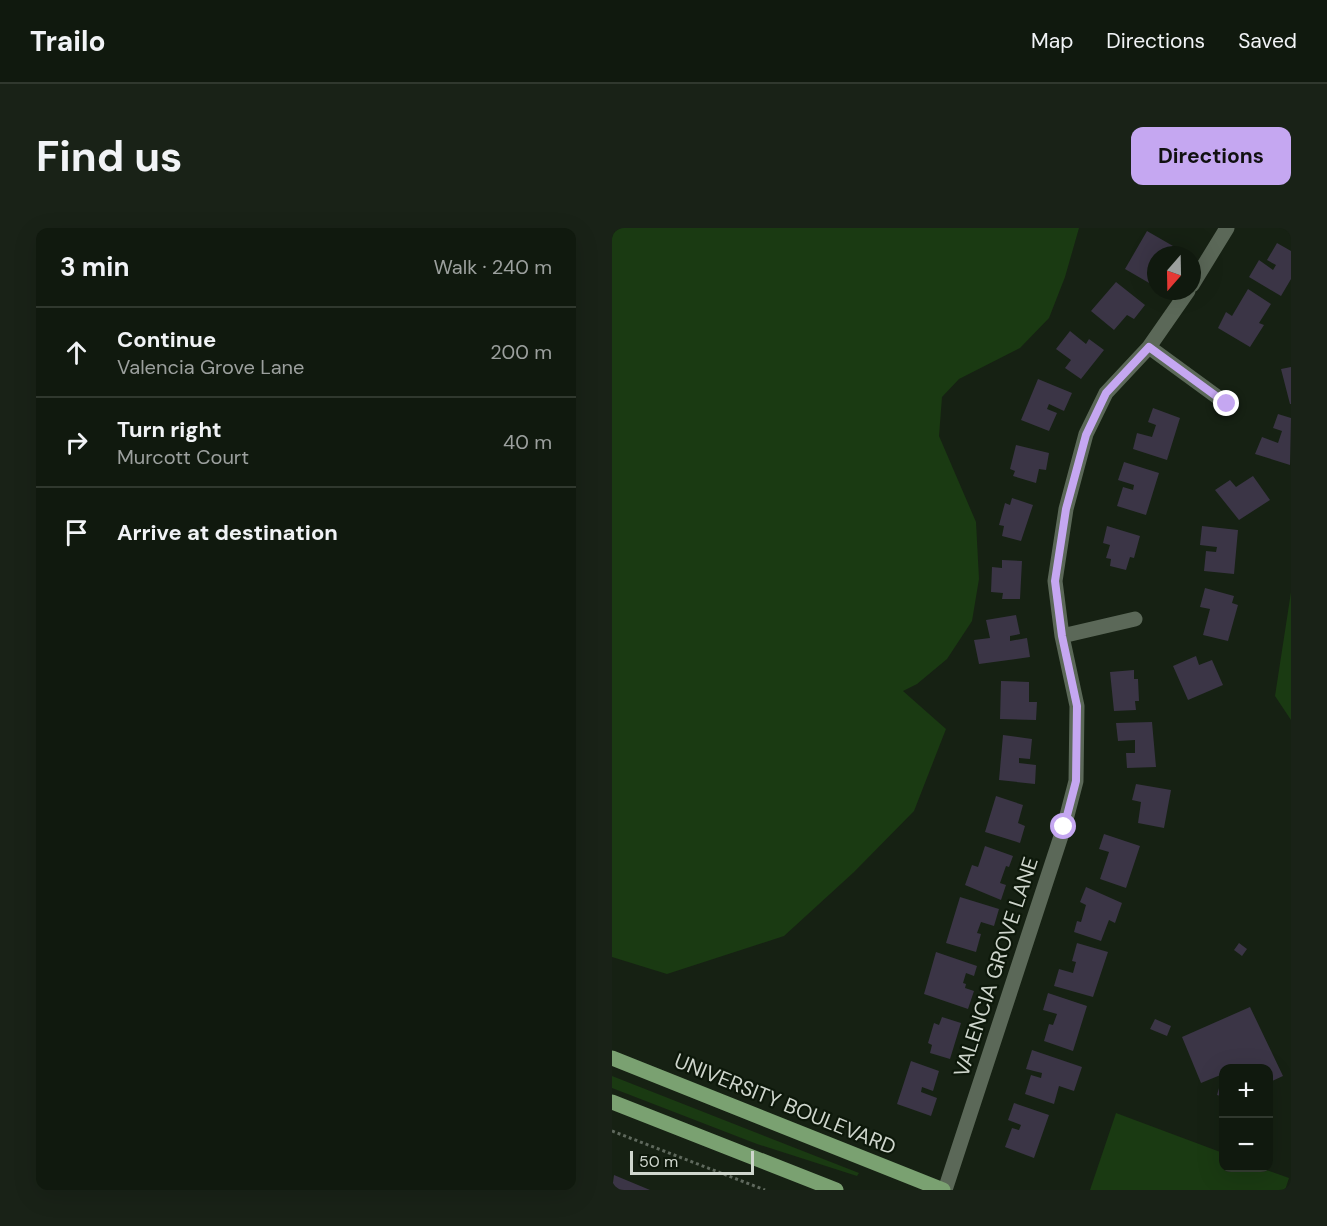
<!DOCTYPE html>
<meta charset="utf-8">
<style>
body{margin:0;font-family:"DM Sans",sans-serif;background:#192217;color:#f1f3f6}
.controls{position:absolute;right:18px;bottom:18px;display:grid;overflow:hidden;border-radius:12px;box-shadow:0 6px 24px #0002}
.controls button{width:54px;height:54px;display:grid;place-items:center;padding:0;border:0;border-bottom:2px solid #30382e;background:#10190e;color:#f1f3f6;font:30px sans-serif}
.compass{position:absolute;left:535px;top:18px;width:54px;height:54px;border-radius:50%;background:#10190e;box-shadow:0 6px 24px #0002;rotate:200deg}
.scale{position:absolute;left:18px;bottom:15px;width:124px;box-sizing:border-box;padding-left:6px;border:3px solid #cfd6cd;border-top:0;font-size:16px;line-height:21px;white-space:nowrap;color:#cfd6cd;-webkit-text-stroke:4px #0d180a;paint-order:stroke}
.stop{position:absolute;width:18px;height:18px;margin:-14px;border:4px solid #c5a7f1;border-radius:50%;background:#fff}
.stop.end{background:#c5a7f1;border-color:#fff;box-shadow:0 2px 6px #0008}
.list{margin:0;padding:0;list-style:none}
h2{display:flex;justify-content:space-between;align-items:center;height:78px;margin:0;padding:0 24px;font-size:26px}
h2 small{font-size:20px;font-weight:400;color:#9ca09e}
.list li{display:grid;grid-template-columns:39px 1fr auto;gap:18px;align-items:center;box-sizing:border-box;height:90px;padding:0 24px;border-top:2px solid #30382e}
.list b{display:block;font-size:22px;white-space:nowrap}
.list p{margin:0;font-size:20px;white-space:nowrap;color:#9ca09e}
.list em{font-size:20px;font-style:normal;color:#9ca09e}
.icon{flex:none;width:33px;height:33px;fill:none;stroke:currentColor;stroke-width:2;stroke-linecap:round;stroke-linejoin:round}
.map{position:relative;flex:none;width:679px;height:962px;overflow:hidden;border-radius:12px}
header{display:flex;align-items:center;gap:36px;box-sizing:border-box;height:84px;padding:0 30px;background:#10190e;border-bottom:2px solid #30382e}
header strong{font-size:28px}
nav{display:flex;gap:33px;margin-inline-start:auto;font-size:21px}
.intro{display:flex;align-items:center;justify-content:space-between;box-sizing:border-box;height:144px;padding:0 36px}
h1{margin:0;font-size:42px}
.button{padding:15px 27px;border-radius:12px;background:#c5a7f1;color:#111;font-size:21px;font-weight:700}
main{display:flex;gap:36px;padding:0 36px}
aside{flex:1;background:#10190e;border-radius:12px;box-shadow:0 6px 24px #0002}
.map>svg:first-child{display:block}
.green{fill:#1a3a12}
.building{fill:#3b3546}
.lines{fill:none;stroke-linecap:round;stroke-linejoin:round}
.path{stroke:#5f695d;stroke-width:3;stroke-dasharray:3 3;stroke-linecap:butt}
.minor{stroke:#5b6858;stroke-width:15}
.major{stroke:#7aa171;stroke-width:15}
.route{stroke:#c5a7f1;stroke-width:8}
.labels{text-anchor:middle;stroke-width:4.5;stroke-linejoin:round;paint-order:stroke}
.street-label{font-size:21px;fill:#cfd6cd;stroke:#0d180a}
</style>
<header>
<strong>Trailo</strong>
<nav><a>Map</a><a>Directions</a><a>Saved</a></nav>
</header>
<div class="intro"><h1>Find us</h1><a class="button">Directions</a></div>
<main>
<aside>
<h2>3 min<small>Walk · 240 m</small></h2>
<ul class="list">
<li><svg class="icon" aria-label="ahead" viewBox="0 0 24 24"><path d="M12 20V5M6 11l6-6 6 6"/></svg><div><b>Continue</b><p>Valencia Grove Lane</p></div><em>200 m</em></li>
<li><svg class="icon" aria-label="right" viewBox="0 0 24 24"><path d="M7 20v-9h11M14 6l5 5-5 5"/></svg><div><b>Turn right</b><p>Murcott Court</p></div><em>40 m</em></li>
<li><svg class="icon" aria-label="arrive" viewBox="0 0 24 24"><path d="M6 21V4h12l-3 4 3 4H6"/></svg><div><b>Arrive at destination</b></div></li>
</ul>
</aside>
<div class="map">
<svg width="679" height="962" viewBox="0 0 679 962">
<rect width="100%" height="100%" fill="#162113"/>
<path class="green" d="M0,0H467L453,49L437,90L408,120L347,151L330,169L327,208L364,294L367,351L360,393L335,431L305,456L291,463L334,501L302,583L242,644L172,708L55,746L0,729Z
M679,364V492L663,468Z
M0,848L247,945L245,948L145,916L0,860Z
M504,885L611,925L612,940H649L677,950L673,962H478Z"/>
<path class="building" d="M535,3L561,18L556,27H544V31L542,30L539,35L544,37V59L513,41Z
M665,15L679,23V51L669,68L637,49L647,32L661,42L664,37L655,32Z
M504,54L533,77L522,91L515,87L502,102L479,83Z
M636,61L659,76L647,95L652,97L638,119L606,100L614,84L620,88Z
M458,103L474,116L477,111L492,122L469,151L453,140L459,132L444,121Z
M679,139V176H678L669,141Z
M426,151L460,165L452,183L437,176L435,181L445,185L437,203L409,192Z
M541,180L568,190L555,232L521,221L525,205L540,209L544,197L536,194Z
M666,186L679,190L678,237L643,226L650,209L666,215L670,203L661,200Z
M404,217L437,225L434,242L427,241L424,255L401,248L403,243L398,241Z
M512,234L547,245L534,287L505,278L511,259L521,262L522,257L506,252Z
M641,248L658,272L627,292L603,262L618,252L624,259Z
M400,270L421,277L409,313L390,308L392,298L387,297L393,275L398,277Z
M495,298L528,308L522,330L518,329L514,342L498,338L499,331L494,330L498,317L491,315Z
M590,298L626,302L622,346L592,343L594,323L604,324L605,319L588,317Z
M390,332L410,333L408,371H390L391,365L379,364L380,339L390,340Z
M593,360L622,368L620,375L626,377L616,413L591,407L598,381L588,379Z
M404,387L408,406L398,408V413L415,410L418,429L367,436L362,412L378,410L374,392Z
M584,428L587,437L600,432L611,457L576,472L561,438Z
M522,442V451H526L527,473H523L524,482L502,483L498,444Z
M389,453L417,454V474H425L424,492L388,491Z
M540,494L544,539L515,540L514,525H523V512L506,513L504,495Z
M391,507L420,511L418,531L407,530V535L424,537L423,556L387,552Z
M524,556L559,562L552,600L526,595L529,574L520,572Z
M384,568L411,577L406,595L413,598L408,615L373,604Z
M492,606L528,618L514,660L488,651L497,624L487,621Z
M373,618L401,628L397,639L394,638L388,655L394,657L389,672L353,657L360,637L366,639Z
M474,659L510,675L503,695L497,692L489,713L462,704L465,693L469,694L474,677L468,674Z
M348,669L387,681L382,698L369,694L365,705L369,706L364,724L334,715Z
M465,715L496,724L481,769L442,758L447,741L461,745L464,734L460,733Z
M627,715L635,721L630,728L622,722Z
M324,724L365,738L362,748L354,745L351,755L354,756L353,760L362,763L356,781L312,766Z
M436,765L475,778L461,823L432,813L437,796L441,797L445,786L431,782Z
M638,779L671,848L656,855V840H612V869L605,867L611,846L589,855L570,809Z
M330,789L349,795L338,831L318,825L320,817L316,815L322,795L327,797Z
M543,791L559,798L555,808L538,801Z
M420,822L470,839L462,863L447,858L442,876L413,866L419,847L429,850L430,845L414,841Z
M299,833L327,843L321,863L310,859L309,864L325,870L319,888L285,876Z
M402,875L437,887L422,930L393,919L400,900L407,902L409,897L396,892Z
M2,947L38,962H0Z"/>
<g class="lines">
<path class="path" d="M0,903L153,962"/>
<path class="minor" d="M580,57L615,0
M537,119L615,176
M450,408L523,391
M333,962L452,599L464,553L465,478L450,408L443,353L454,281L474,206L494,165L537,119L576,63"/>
<path class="major" d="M0,830L331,962
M0,874L224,962"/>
</g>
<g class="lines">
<path class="route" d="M452,599L464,553L465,478L450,408L443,353L454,281L474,207L494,165L537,119L615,176"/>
</g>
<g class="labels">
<g class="street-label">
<text transform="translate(384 739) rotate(-72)" y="7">VALENCIA GROVE LANE</text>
<text transform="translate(173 876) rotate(22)" y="7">UNIVERSITY BOULEVARD</text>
</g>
</g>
</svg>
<div class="controls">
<button>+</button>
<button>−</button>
</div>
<svg class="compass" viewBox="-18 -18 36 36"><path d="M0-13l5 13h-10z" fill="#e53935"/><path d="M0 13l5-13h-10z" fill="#9ca09e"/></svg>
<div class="scale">50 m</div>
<div class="stop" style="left:452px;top:599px"></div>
<div class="stop end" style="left:615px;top:176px"></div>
</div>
</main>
